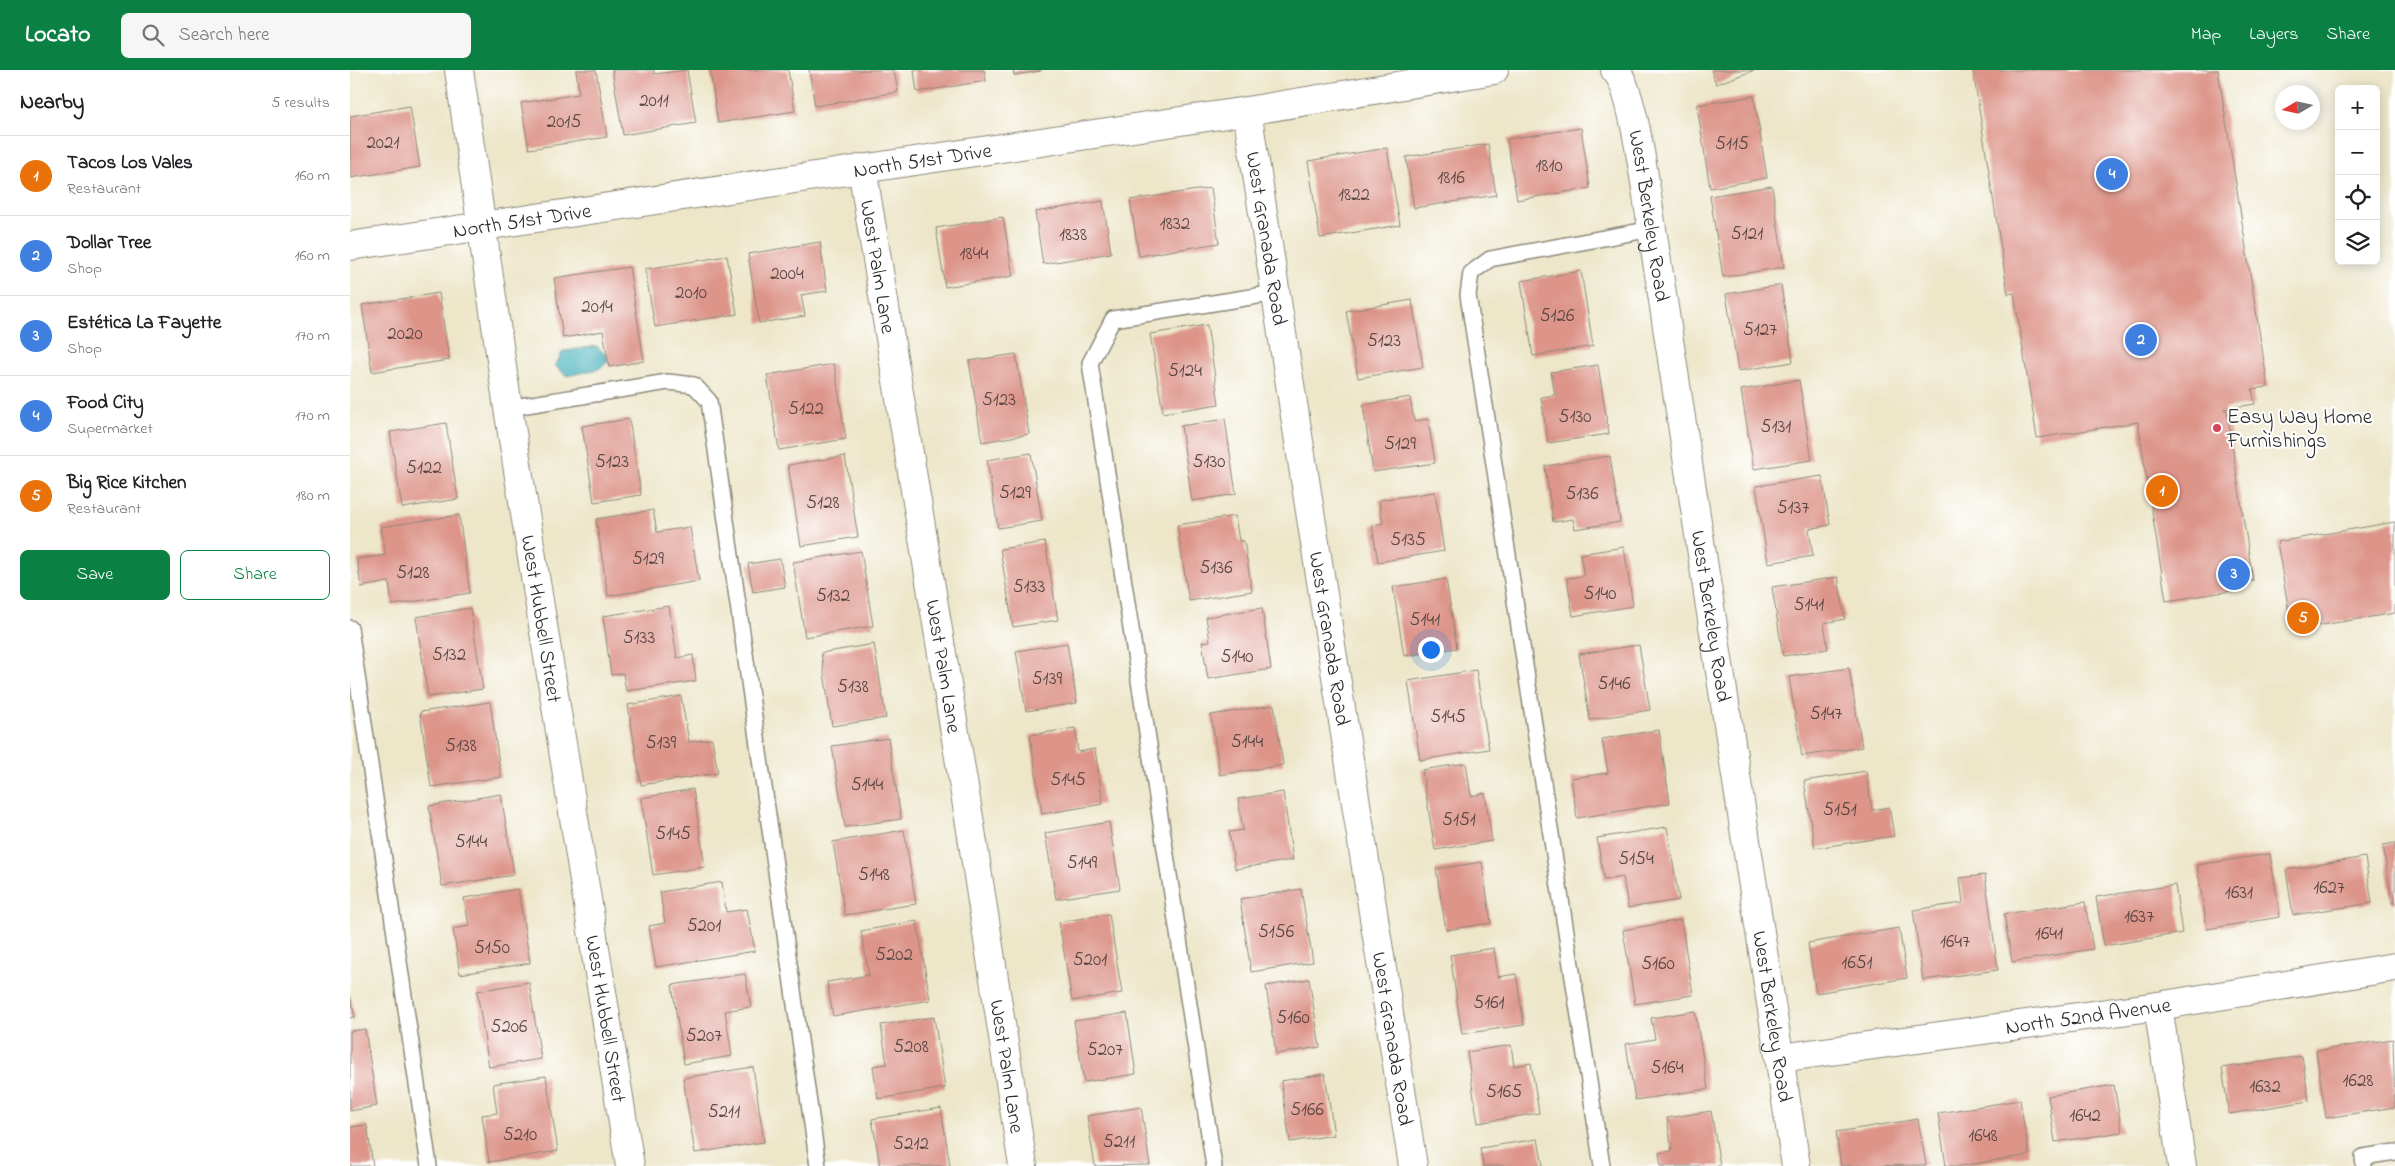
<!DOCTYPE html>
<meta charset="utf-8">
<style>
body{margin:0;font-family:"Indie Flower",sans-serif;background:#f6f6f6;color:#202124}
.controls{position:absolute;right:15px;top:15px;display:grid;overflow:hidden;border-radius:8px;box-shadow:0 2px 12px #0003}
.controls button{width:45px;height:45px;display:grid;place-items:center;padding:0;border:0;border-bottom:1px solid #e0e0e0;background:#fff;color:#202124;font:25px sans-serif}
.compass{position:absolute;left:1925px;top:15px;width:45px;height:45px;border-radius:50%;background:#fff;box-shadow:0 2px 12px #0003;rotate:261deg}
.you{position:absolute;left:1080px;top:579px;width:18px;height:18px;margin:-12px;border:4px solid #fff;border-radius:50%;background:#1a73e8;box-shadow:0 0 0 8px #1a73e833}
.badge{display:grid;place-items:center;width:32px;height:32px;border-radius:50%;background:#0b8043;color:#fff;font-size:16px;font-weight:700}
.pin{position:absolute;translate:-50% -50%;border:2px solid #fff;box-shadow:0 1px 5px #0006}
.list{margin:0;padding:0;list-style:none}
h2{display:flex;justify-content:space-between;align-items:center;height:65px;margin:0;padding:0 20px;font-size:21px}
h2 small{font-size:16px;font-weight:400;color:#757577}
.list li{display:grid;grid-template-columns:32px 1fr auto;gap:15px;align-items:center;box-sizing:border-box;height:80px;padding:0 20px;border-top:1px solid #e0e0e0}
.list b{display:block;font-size:19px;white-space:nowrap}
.list p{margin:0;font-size:16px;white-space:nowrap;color:#757577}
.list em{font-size:16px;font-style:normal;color:#757577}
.actions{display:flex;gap:10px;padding:15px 20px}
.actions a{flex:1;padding:11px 0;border:1px solid #0b8043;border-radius:8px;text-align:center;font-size:18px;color:#0b8043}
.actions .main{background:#0b8043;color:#fff}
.icon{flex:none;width:28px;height:28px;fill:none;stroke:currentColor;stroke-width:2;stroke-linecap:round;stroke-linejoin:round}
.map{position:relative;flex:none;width:2045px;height:1096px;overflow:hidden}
header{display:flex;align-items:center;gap:30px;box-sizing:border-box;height:70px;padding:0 25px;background:#0b8043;color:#fff}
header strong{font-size:24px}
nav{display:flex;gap:28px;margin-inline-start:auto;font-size:18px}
.search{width:350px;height:45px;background:#f6f6f6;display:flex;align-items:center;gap:12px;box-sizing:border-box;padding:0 18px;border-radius:8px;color:#757577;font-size:19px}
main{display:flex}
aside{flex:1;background:#fff}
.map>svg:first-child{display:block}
.water{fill:#3cadb7;stroke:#346c71}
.building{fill:#dd958a}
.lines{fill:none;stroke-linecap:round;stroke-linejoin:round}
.lane-casing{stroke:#8c887a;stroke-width:18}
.street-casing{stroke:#8c887a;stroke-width:30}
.lane{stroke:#fff;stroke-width:15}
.street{stroke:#fff;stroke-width:28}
.poi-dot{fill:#d1495b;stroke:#fff;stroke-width:2}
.labels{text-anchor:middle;stroke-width:4;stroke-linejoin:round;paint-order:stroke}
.number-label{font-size:19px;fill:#584643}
.street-label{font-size:21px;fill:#2b2b2b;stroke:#fff}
.poi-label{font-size:21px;fill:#2b2b2b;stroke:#fff;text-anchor:start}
</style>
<header>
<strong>Locato</strong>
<div class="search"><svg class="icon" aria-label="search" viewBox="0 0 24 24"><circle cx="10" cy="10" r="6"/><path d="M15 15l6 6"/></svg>Search here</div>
<nav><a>Map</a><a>Layers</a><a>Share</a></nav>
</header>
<main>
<aside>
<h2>Nearby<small>5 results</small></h2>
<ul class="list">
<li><span class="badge" style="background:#e8710a">1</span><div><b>Tacos Los Vales</b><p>Restaurant</p></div><em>160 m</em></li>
<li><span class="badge" style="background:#3f7fe0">2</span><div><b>Dollar Tree</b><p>Shop</p></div><em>160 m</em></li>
<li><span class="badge" style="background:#3f7fe0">3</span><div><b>Estética La Fayette</b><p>Shop</p></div><em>170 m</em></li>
<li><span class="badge" style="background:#3f7fe0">4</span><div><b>Food City</b><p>Supermarket</p></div><em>170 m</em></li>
<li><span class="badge" style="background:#e8710a">5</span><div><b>Big Rice Kitchen</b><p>Restaurant</p></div><em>180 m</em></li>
</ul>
<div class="actions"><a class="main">Save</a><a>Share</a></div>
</aside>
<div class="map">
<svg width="2045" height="1096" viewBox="0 0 2045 1096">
<rect width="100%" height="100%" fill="#fff"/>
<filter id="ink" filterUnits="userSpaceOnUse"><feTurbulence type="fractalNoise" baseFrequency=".02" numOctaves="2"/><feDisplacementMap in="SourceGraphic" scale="10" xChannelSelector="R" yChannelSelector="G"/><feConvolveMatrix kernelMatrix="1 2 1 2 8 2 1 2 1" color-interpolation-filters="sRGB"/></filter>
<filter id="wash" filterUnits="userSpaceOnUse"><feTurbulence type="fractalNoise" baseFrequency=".0096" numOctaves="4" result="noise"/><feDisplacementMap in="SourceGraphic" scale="20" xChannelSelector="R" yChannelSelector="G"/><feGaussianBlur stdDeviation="1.12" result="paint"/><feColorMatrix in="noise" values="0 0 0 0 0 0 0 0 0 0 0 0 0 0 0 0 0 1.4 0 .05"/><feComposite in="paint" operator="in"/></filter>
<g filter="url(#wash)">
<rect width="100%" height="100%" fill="#ede6c9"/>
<path class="water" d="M247,276L257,286V292L249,299L217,306L205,296L213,281Z"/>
<g id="blocks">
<path class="building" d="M226,0H246L257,67L179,79L171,33L229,24Z
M262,0H304V4L337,0L346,53L273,65Z
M360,0H438L445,41L368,53Z
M459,0H544L548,22L465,36Z
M564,0H634L636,11L567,22Z
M663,0H691V1L664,5Z
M1361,0H1405L1366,14Z
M1623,0H1868L1918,317L1902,319L1905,334L1874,339L1877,341L1903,511L1887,513L1888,520L1816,531L1788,352L1687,368L1664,223L1658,224Z
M1404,26L1417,108L1360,118L1347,35Z
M60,36L70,97L0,108V46Z
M1231,58L1240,118L1167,130L1157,69Z
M1138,74L1146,125L1064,138L1056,87Z
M1037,78L1050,155L970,168L958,91Z
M1422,116L1434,197L1373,207L1360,126Z
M861,118L869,173L789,186L780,130Z
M753,131L761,183L693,194L685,142Z
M653,147L663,206L595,217L586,158Z
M470,172L477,221L451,225L455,246L409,253L398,184Z
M377,186L387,244L305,257L295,199Z
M279,197L294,291L259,297L253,261L213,268L204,208Z
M1231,201L1243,276L1183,286L1171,211Z
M1431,215L1443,292L1388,301L1376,224Z
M89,223L99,290L22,302L12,235Z
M1062,230L1073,297L1008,308L996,241Z
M857,255L869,334L813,343L800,264Z
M666,284L679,364L632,372L619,291Z
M484,294L496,369L429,380L417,305Z
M1248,295L1259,364L1198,373L1191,327L1205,325L1201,302Z
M1449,310L1462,390L1404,399L1391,320Z
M1060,327L1064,351L1078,349L1085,393L1023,402L1013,335Z
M279,349L291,425L244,432L232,356Z
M875,349L886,424L842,431L831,356Z
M96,353L108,429L52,438L40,362Z
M681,383L692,451L648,458L637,390Z
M495,386L508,467L451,476L438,395Z
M1260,386L1270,452L1225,459L1223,449L1203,452L1195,396Z
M1472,406L1480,455L1459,459L1463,486L1418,493L1406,416Z
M1085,422L1094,481L1028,492L1022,455L1033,453L1029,430Z
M303,440L307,462L340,457L349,511L258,526L246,449Z
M109,445L120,523L42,535L39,512L11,517L7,489L36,485L31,457Z
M885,446L889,471H894L902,521L839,531L827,455Z
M2045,452V543L1942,560L1927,472Z
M695,472L708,550L663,557L650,479Z
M1274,477L1283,536L1223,546L1217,508L1234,506L1230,484Z
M511,481L523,556L455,567L443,492Z
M430,489L435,517L403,522L398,494Z
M1488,507L1495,549L1474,553L1478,579L1433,586L1422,517Z
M1096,509L1107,578L1054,586L1043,517Z
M319,536L327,588L343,585L346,611L276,621L273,603L261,605L253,546Z
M120,538L133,619L78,627L66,547Z
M912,538L921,599L858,609L852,572L860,571L856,547Z
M717,573L727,633L676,641L666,581Z
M524,574L536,648L482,656L471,583Z
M1289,575L1300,640L1240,650L1229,584Z
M1499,598L1512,677L1452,686L1439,607Z
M1126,600L1139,679L1070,690L1058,611Z
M331,626L339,672L362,669L368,703L291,715L278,635Z
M140,632L151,707L81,717L70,642Z
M924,635L933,695L870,705L861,645Z
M725,658L728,682L745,679L753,734L692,744L680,665Z
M1309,660L1320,733L1227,748L1221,708L1258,703L1252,669Z
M538,668L551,749L495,757L482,676Z
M1116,693L1121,726L1135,723L1142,771L1085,780L1072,700Z
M1516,701L1522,740L1539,737L1544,766L1465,778L1454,711Z
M343,719L355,797L303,805L291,728Z
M933,722L943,790L885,799L879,762L893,760L888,729Z
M151,724L164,805L92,816L79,736Z
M759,752L770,819L706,829L695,763Z
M1317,757L1329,830L1278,838L1273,807L1254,810L1247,768Z
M554,760L566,834L495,845L483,772Z
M2045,773V833H2042L2033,775Z
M1920,784L1930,847L1857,859L1847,795Z
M2015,787L2022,833L1943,845L1936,800Z
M1132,792L1141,853L1096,860L1086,799Z
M1635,805L1648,900L1573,910L1563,840L1613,833L1610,808Z
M372,812L376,842L397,839L405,881L306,897L299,856L315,853L310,822Z
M1825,815L1832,863L1754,876L1746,827Z
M168,819L180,893L110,904L103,859L119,856L114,828Z
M951,819L963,892L901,902L890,829Z
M1735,832L1743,879L1662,892L1654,844Z
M759,844L772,923L722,931L709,852Z
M1331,850L1343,925L1285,934L1273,860Z
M567,851L580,930L483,946L477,912L519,905L511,861Z
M1549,858L1557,908L1466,923L1458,873Z
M1144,878L1148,907L1166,904L1174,955L1112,964L1100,885Z
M395,904L401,937L375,941L382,986L334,994L322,915Z
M959,909L970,977L926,984L916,916Z
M179,912L191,989L139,997L127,921Z
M0,925L5,947L0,948Z
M1345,941L1358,1019L1285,1030L1276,974L1305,969L1301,948Z
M777,943L786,1004L734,1012L724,951Z
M584,947L595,1018L528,1029L523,996L537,994L531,955Z
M15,959L27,1036L0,1041V961Z
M2043,969L2045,1037L1976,1048L1966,981Z
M1161,975L1164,996L1181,993L1189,1043L1128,1053L1117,982Z
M1952,986L1959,1031L1879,1044L1872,998Z
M403,997L414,1072L345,1083L333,1008Z
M975,1004L984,1065L940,1072L931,1011Z
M196,1006L208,1081L139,1092L132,1045L147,1043L143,1014Z
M1764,1015L1772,1062L1705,1072L1698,1026Z
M1670,1030L1679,1085L1611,1096H1596L1588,1043Z
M791,1037L800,1095L745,1096L737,1046Z
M591,1038L600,1096H530L522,1049Z
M1361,1041L1370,1096H1311L1309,1083L1322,1081L1317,1048Z
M1568,1049L1576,1095L1491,1096L1486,1062Z
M17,1055L23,1096H0V1057Z
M1188,1069L1193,1096H1133L1130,1078Z"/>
</g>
</g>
<g filter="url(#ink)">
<use href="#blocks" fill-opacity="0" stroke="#8c887a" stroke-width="1"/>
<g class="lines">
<defs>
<path id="lane" d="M158,338L318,312L344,315L359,331L468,1096
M0,558L79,1096
M864,1096L740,293L763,249L926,223
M1252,1096L1118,225L1121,203L1140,189L1302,159
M2014,1096L2013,1087L2045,1082"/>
<g id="street">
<path id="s1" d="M109,0L158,338L280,1096"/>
<path id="s2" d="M1265,0C1284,18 1297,128 1302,159L1446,1096"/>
<path id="s3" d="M897,41L1063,1096"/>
<path id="s4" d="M512,98L620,754L673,1096"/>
<path id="s5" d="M0,176L897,41L1144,0"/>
<path d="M1808,936L1832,1096"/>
<path id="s6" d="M1430,988L1808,936L2045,897"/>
</g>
</defs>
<use href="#lane" class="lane-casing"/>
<use href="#street" class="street-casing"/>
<use href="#lane" class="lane"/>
<use href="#street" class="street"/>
</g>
</g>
<circle class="poi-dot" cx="1867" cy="358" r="5"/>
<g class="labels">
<g class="number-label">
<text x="304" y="36">2011</text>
<text x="214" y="57">2015</text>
<text x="33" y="78">2021</text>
<text x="1382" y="79">5115</text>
<text x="1199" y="101">1810</text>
<text x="1101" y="113">1816</text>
<text x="1004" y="130">1822</text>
<text x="825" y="159">1832</text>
<text x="1397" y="169">5121</text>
<text x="723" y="170">1838</text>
<text x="624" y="189">1844</text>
<text x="437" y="209">2004</text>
<text x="341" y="228">2010</text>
<text x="247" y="242">2014</text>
<text x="1207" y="251">5126</text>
<text x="1410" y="265">5127</text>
<text x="55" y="269">2020</text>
<text x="1034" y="276">5123</text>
<text x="835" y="306">5124</text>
<text x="649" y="335">5123</text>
<text x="456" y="344">5122</text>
<text x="1225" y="352">5130</text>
<text x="1426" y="362">5131</text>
<text x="1050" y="379">5129</text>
<text x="262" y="397">5123</text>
<text x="859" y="397">5130</text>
<text x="74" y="403">5122</text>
<text x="665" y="428">5129</text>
<text x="1232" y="429">5136</text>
<text x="473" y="438">5128</text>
<text x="1443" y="443">5137</text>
<text x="1058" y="475">5135</text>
<text x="298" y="494">5129</text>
<text x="866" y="503">5136</text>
<text x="63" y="508">5128</text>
<text x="679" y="522">5133</text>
<text x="1250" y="529">5140</text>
<text x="483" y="531">5132</text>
<text x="1459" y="540">5141</text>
<text x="1075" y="555">5141</text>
<text x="289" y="573">5133</text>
<text x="99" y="590">5132</text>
<text x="887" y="592">5140</text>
<text x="697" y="614">5139</text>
<text x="1264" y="619">5146</text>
<text x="503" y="622">5138</text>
<text x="1476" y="649">5147</text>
<text x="1098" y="652">5145</text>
<text x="897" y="677">5144</text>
<text x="311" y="678">5139</text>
<text x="111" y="681">5138</text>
<text x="718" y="715">5145</text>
<text x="517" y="720">5144</text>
<text x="1490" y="745">5151</text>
<text x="1109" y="755">5151</text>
<text x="323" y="769">5145</text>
<text x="121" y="777">5144</text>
<text x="1286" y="794">5154</text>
<text x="732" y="798">5149</text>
<text x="524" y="810">5148</text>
<text x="1979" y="823">1627</text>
<text x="1889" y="828">1631</text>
<text x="1789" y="852">1637</text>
<text x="354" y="861">5201</text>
<text x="926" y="867">5156</text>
<text x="1699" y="869">1641</text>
<text x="1605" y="877">1647</text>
<text x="142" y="883">5150</text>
<text x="544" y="890">5202</text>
<text x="740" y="895">5201</text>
<text x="1507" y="898">1651</text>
<text x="1308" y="899">5160</text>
<text x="1139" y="938">5161</text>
<text x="943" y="953">5160</text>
<text x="159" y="962">5206</text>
<text x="354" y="971">5207</text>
<text x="561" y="982">5208</text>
<text x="755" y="985">5207</text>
<text x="1317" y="1003">5164</text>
<text x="2008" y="1016">1628</text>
<text x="1915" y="1022">1632</text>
<text x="1154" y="1027">5165</text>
<text x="957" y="1045">5166</text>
<text x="374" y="1047">5211</text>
<text x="1735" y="1051">1642</text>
<text x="170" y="1070">5210</text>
<text x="1633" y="1071">1648</text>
<text x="769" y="1077">5211</text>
<text x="561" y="1079">5212</text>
</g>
<g class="street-label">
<text dy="7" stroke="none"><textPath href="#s5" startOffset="579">North 51st Drive</textPath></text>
<text dy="7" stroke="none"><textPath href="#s2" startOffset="151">West Berkeley Road</textPath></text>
<text dy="7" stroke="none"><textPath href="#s5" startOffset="174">North 51st Drive</textPath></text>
<text dy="7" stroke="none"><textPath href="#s3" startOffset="129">West Granada Road</textPath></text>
<text dy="7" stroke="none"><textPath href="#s4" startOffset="100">West Palm Lane</textPath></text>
<text dy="7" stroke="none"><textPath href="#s2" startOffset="556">West Berkeley Road</textPath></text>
<text dy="7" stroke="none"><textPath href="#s1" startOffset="555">West Hubbell Street</textPath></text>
<text dy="7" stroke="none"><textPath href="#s3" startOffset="534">West Granada Road</textPath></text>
<text dy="7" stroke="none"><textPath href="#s4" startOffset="505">West Palm Lane</textPath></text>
<text dy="7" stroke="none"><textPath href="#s2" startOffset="961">West Berkeley Road</textPath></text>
<text dy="7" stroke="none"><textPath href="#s6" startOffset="311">North 52nd Avenue</textPath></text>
<text dy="7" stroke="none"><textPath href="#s1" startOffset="960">West Hubbell Street</textPath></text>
<text dy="7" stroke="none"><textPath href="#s3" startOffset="939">West Granada Road</textPath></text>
<text dy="7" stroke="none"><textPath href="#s4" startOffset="910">West Palm Lane</textPath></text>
</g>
<g class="poi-label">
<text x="1877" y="353">Easy Way Home<tspan x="1877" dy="24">Furnishings</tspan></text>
</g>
</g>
</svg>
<div class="controls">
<button>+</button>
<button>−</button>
<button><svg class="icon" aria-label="locate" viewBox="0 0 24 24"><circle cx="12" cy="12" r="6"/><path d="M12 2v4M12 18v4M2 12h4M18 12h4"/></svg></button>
<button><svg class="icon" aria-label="layers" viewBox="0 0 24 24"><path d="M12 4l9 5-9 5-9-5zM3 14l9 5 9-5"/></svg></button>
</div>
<svg class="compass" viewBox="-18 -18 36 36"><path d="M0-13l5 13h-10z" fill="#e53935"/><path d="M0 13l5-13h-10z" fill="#757577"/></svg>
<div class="you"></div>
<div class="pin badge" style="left:1812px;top:421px;background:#e8710a">1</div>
<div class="pin badge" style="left:1791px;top:270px;background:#3f7fe0">2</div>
<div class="pin badge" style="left:1884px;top:504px;background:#3f7fe0">3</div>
<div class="pin badge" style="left:1762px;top:104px;background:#3f7fe0">4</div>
<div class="pin badge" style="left:1953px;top:548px;background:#e8710a">5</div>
</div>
</main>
